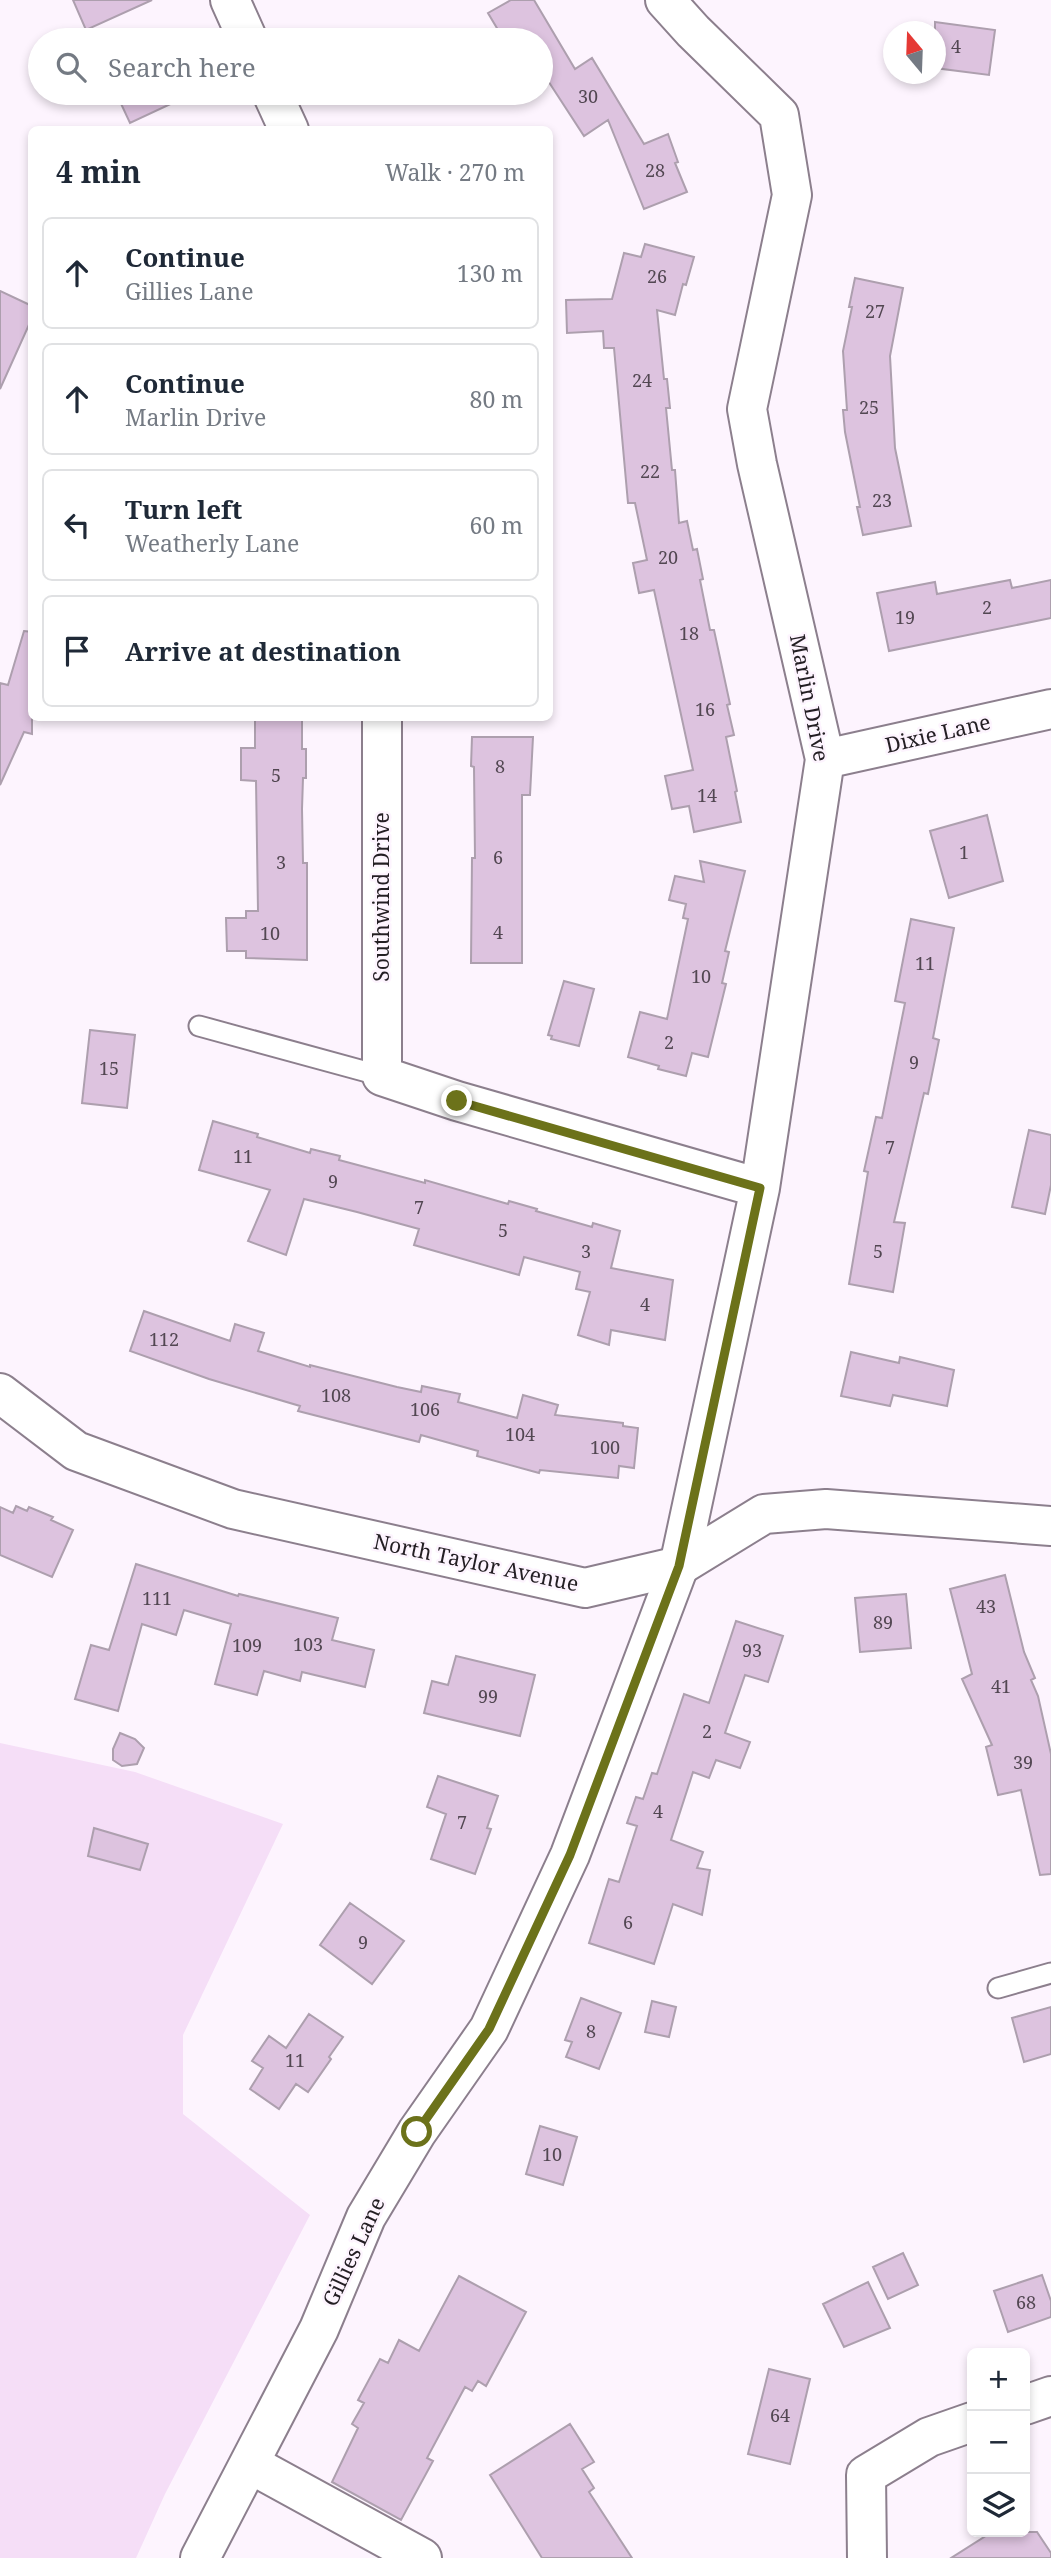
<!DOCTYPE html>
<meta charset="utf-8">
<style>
body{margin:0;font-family:"Noto Serif",serif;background:#f2f2f3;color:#1f2937}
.controls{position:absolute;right:21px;bottom:21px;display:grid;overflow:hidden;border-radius:10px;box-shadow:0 4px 10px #0003}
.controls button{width:63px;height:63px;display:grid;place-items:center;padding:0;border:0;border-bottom:2px solid #e0e1e3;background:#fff;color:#1f2937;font:35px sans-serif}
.compass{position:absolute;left:883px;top:21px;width:63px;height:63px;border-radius:50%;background:#fff;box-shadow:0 4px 10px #0003;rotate:341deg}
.stop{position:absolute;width:21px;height:21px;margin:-16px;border:5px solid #6c721a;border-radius:50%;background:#fff}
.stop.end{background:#6c721a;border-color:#fff;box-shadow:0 2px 7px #0008}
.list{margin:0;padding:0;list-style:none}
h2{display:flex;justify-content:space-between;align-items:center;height:91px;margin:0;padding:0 28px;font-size:30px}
h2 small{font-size:23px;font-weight:400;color:#747a83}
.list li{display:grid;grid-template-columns:46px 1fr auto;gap:21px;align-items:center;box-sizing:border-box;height:112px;margin:0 14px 14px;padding:0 14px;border:2px solid #e0e1e3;border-radius:10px}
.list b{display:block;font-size:26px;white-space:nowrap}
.list p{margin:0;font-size:23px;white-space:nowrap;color:#747a83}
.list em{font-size:23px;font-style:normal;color:#747a83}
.icon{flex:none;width:38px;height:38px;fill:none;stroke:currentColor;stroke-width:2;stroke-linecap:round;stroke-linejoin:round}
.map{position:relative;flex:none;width:1051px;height:2558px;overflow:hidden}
.search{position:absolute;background:#fff;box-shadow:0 4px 10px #0003;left:28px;top:28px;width:525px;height:77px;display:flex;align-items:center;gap:18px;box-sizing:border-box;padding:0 24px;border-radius:38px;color:#747a83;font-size:26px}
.panel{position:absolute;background:#fff;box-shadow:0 4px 10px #0003;left:28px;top:126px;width:525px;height:595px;border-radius:10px}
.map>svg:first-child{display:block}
.green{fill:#f5def7}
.building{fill:#ddc3df;stroke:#ad9fae;stroke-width:2}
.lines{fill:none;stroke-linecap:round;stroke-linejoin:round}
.service-casing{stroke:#8c7f8d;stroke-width:23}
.minor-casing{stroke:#8c7f8d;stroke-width:42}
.tertiary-casing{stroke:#8c7f8d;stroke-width:42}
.service{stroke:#fff;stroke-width:19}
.minor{stroke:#fff;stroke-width:38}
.tertiary{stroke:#fff;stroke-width:38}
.route{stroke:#6c721a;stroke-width:9}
.labels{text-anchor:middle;stroke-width:5;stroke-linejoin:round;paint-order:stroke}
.number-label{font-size:18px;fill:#524752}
.street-label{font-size:21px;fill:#231e23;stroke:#fdf4fe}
</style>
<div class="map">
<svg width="1051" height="2558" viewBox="0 0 1051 2558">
<rect width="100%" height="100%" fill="#fdf4fe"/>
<path class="green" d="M0,1743L135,1772L283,1824L183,2035V2114L310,2215L165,2494L136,2558H0Z"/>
<path class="building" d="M73,0H152L86,30Z
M511,0H534L575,69L592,58L644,144L668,134L678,162L675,163L687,192L644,209L608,120L584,136L541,70V40H504L488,13Z
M935,22L995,30L989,75L935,68Z
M116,93H194L130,123Z
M645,244L694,257L686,285L683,284L675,315L657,310L664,379H667L670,408H666L672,470H675L679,523L687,521L693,550L697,549L703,579L700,580L710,630H714L730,704L727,705L734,735L726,737L737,791L735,792L741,822L694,832L689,806L672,809L665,776L693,770L654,590L639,593L633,563L647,560L635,503H628L614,348H604L603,331L567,333L566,300L612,299L624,253L641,257Z
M855,278L903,288L890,356L895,448L911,526L863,535L857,507H860L845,432L843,410H847L843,351L852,307H849Z
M0,291L32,306V318L0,389Z
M1010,580L1012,588L1051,580V618L889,651L877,593L935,582L937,594Z
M24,631L32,632V734L24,732L0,785V683L8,685Z
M255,718H302V749H306V778H303L302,809L303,863H307V960L246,958V951H227L226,918H246V911H258L256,781L241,780V748H255Z
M472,737H533L530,795H522V963H471L472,858H475L474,767L471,766Z
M987,815L1003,881L949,898L930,831Z
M700,861L745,871L725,951L729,952L722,983L726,984L708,1057L692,1053L686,1076L658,1069L659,1066L628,1057L640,1012L667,1019L688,919L683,918L686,904L669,900L675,876L704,882Z
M911,919L954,928L933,1038L939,1040L928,1094L924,1093L894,1222L905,1223L893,1292L849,1284L868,1172L864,1171L876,1117L882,1118L905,1003L895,1001Z
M564,981L594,989L579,1046L551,1039L552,1036L548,1035Z
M90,1030L135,1035L127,1108L82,1103Z
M213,1121L258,1134L257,1137L310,1153L311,1149L340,1156L339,1160L425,1183V1180L508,1204L509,1201L537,1209L536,1211L592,1227L593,1223L620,1231L611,1268L673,1280L665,1340L611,1330L609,1345L578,1335L590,1292L576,1289L580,1272L524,1257L519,1275L414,1245L419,1229L357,1212L304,1199L286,1255L248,1241L270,1190L199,1170Z
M1029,1130L1051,1135V1185L1045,1214L1012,1207Z
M144,1311L230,1341L235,1324L264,1333L258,1351L310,1367V1365L397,1387L421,1392L422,1386L460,1394L458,1402L517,1418L523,1395L558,1405L555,1415L623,1423V1426L638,1428L634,1468L619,1466L618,1478L540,1470L539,1473L477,1456L478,1451L421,1435L419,1442L298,1411L300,1406L209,1379L130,1351Z
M851,1352L899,1363L900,1357L954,1370L947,1406L893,1395L890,1406L841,1396Z
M16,1506L27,1511L29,1507L53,1517L51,1520L73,1530L52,1577L0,1555V1507L13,1513Z
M136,1564L238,1596L239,1594L338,1618L332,1640L374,1650L365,1687L302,1672L300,1681L264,1671L257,1695L215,1684L231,1624L184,1610L176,1635L142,1624L118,1711L75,1699L91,1645L109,1650Z
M1005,1575L1024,1652L1035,1678L1031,1680L1038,1696L1051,1754V1874L1040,1875L1021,1790L998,1795L986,1747L992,1745L962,1679L972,1674L950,1589Z
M906,1594L911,1648L860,1652L855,1598Z
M736,1621L783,1636L768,1682L745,1675L725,1733L750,1742L740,1768L716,1760L709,1778L693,1772L671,1840L703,1852L697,1868L710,1870L702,1915L673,1904L654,1964L589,1943L609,1879L619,1882L637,1826L627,1823L636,1797L643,1799L652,1773L657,1774L684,1694L709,1703Z
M456,1656L535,1675L520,1736L424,1713L432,1681L448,1685Z
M120,1733L135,1739L144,1748L137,1764L122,1766L113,1760V1749Z
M438,1776L498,1796L487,1828L491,1829L475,1874L431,1859L446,1814L427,1807Z
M94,1828L148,1844L140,1870L88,1856Z
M350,1903L404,1941L372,1984L320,1945Z
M581,1998L621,2013L599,2069L566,2057L572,2042L565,2040Z
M652,2001L676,2007L669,2037L645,2032Z
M1051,2007V2054L1024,2062L1012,2018Z
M309,2014L343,2037L329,2057L331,2059L308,2092L296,2084L279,2109L250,2089L263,2068L252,2061L269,2036L286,2048Z
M540,2126L577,2137L563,2185L526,2174Z
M903,2253L918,2285L888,2299L873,2267Z
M1042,2275L1051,2301V2317L1008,2332L994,2291Z
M459,2276L526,2312L486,2386L478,2381L472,2391L465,2387L427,2458L433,2461L401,2520L332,2482L358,2428L352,2424L364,2403L358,2400L380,2359L388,2363L399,2340L419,2351Z
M868,2282L890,2328L844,2347L823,2304Z
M769,2369L810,2379L790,2464L748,2454Z
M570,2424L594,2462L582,2469L594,2488L589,2492L632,2558H542L490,2475Z
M992,2532H1037L1051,2553V2558H951Z"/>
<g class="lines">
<defs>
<path id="service" d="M199,1026L382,1076
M998,1988L1051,1973"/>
<path id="minor" d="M230,0L248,40
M272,93L289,130
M382,718V1076L457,1101L760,1188
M825,759L1051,709
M1025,2405L1051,2396
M250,2464L422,2558
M200,2558L319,2329L366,2217L417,2132L489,2029L570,1855L679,1566L760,1188L825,759L757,464L747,409L792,195L779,115L693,31L665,0
M867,2558L866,2475L929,2437L972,2422"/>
<path id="tertiary" d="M0,1393L76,1451L233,1509L585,1588L679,1566L764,1514L826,1509L1051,1526"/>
</defs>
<use href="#service" class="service-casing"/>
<use href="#minor" class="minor-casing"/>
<use href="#tertiary" class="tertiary-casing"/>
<use href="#service" class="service"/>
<use href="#minor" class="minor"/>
<use href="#tertiary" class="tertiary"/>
</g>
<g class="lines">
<path class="route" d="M417,2132L489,2029L570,1855L679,1566L760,1188L457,1101"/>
</g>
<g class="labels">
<g class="number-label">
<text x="956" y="53">4</text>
<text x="588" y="103">30</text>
<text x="655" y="177">28</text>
<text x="657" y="283">26</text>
<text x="875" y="318">27</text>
<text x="642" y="387">24</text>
<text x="869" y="414">25</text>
<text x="650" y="478">22</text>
<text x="882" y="507">23</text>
<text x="668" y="564">20</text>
<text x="987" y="614">2</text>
<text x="905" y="624">19</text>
<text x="689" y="640">18</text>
<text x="705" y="716">16</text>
<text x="500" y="773">8</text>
<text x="276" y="782">5</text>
<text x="707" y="802">14</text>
<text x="964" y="859">1</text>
<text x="498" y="864">6</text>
<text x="281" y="869">3</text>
<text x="498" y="939">4</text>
<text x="270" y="940">10</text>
<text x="925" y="970">11</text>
<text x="701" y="983">10</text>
<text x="669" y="1049">2</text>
<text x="914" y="1069">9</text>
<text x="109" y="1075">15</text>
<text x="890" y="1154">7</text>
<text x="243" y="1163">11</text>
<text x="333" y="1188">9</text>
<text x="419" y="1214">7</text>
<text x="503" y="1237">5</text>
<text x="586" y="1258">3</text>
<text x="878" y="1258">5</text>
<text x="645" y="1311">4</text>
<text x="164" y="1346">112</text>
<text x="336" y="1402">108</text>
<text x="425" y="1416">106</text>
<text x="520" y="1441">104</text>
<text x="605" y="1454">100</text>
<text x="157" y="1605">111</text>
<text x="986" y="1613">43</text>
<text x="883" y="1629">89</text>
<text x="308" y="1651">103</text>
<text x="247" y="1652">109</text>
<text x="752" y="1657">93</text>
<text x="1001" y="1693">41</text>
<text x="488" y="1703">99</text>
<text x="707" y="1738">2</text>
<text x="1023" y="1769">39</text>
<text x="658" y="1818">4</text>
<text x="462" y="1829">7</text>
<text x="628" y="1929">6</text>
<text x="363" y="1949">9</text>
<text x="591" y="2038">8</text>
<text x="295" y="2067">11</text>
<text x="552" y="2161">10</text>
<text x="1026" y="2309">68</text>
<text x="780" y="2422">64</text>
</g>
<g class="street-label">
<text transform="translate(809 698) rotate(79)" y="7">Marlin Drive</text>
<text transform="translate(938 734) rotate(-13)" y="7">Dixie Lane</text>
<text transform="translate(382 897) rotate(-90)" y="7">Southwind Drive</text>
<text transform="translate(476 1563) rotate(12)" y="7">North Taylor Avenue</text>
<text transform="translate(354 2252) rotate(-65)" y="7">Gillies Lane</text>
</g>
</g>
</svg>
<div class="controls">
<button>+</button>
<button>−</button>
<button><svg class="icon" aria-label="layers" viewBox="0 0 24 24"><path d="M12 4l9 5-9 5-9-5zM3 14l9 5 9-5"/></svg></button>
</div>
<svg class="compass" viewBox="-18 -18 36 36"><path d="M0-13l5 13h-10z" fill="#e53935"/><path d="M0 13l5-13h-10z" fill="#747a83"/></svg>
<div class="stop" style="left:417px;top:2132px"></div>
<div class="stop end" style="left:457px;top:1101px"></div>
<div class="search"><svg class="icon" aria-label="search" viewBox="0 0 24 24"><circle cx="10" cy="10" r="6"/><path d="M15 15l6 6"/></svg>Search here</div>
<section class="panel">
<h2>4 min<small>Walk · 270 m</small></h2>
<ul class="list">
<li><svg class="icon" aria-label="ahead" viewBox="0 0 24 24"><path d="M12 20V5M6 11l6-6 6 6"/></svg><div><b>Continue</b><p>Gillies Lane</p></div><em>130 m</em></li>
<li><svg class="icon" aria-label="ahead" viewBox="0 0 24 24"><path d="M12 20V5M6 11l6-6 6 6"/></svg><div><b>Continue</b><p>Marlin Drive</p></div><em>80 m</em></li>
<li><svg class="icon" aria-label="left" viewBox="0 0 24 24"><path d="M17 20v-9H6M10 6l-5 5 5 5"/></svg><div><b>Turn left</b><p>Weatherly Lane</p></div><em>60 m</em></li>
<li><svg class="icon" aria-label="arrive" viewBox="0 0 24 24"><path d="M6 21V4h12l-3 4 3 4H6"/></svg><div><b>Arrive at destination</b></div></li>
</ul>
</section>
</div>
